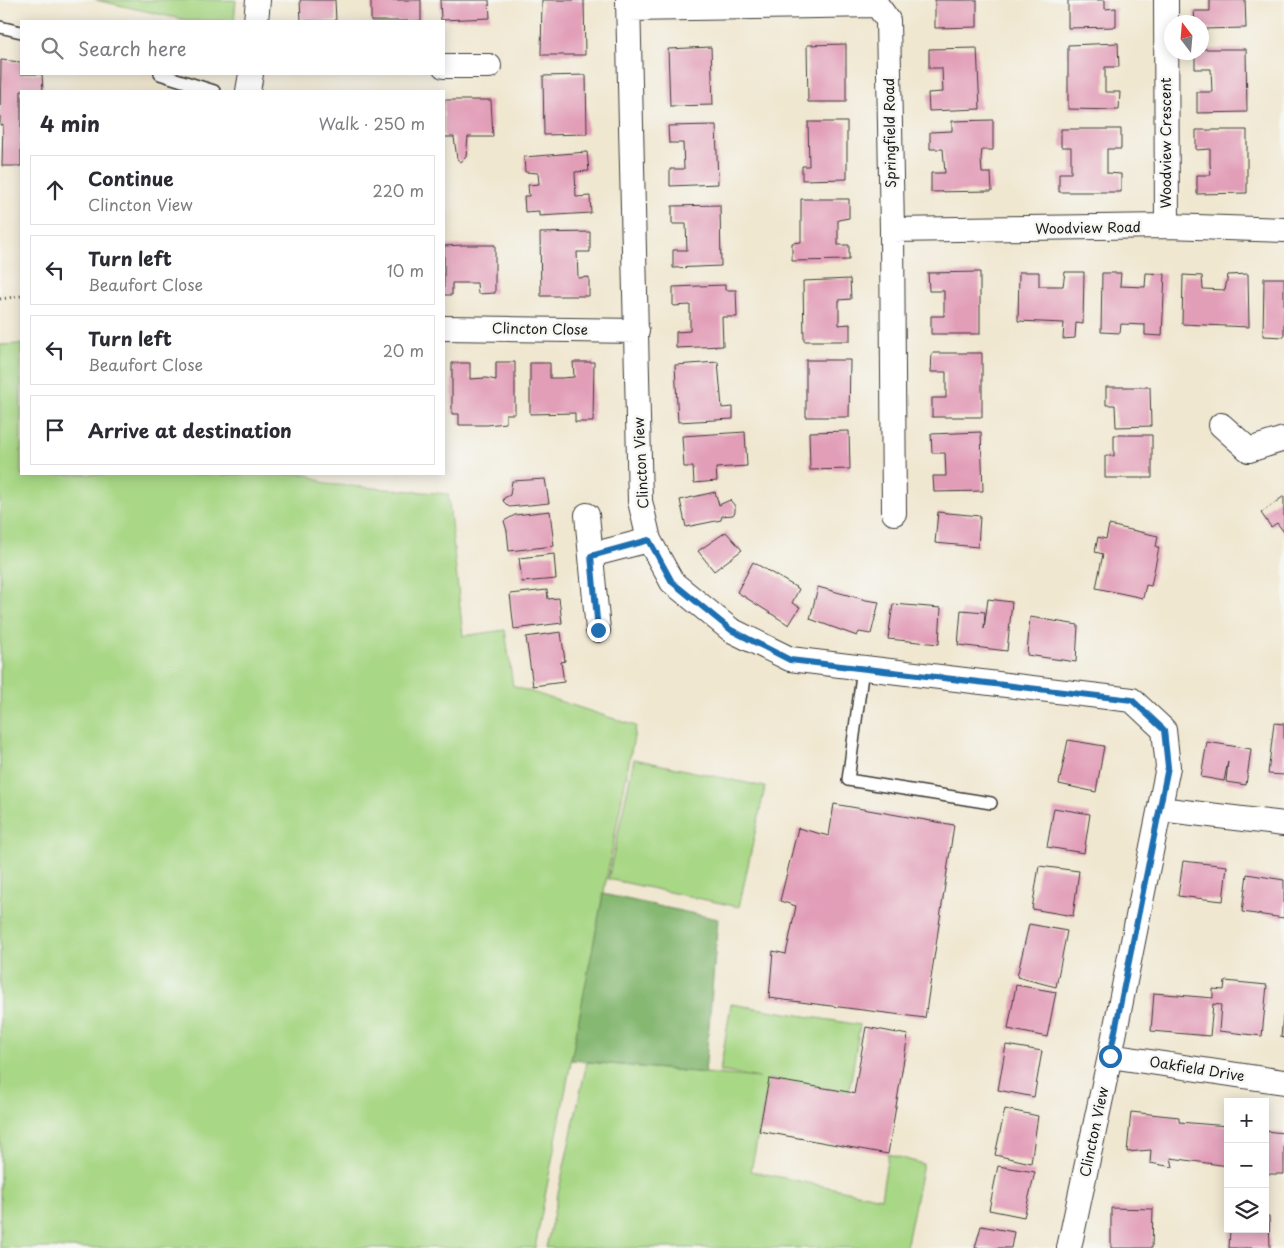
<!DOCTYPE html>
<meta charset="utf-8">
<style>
body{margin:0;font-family:"Playpen Sans",sans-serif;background:#f2f2f3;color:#2b2b33}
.controls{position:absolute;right:15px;bottom:15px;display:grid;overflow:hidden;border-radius:0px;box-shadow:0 2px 12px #0003}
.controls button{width:45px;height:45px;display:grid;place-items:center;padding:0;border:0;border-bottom:1px solid #e1e1e2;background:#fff;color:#2b2b33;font:25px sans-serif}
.compass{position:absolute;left:1164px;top:15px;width:45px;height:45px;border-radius:50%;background:#fff;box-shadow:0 2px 12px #0003;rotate:344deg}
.stop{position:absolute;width:15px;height:15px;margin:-11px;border:4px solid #1f6fb2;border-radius:50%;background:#fff}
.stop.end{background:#1f6fb2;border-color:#fff;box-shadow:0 1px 5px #0008}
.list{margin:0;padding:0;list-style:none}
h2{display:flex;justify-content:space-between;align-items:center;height:65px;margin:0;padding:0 20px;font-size:21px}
h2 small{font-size:16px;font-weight:400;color:#7c7c81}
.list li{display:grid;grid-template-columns:32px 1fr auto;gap:15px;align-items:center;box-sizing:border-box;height:70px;margin:0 10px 10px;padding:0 10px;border:1px solid #e1e1e2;border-radius:0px}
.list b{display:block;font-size:19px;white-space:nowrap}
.list p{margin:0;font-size:16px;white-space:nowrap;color:#7c7c81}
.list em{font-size:16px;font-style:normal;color:#7c7c81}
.icon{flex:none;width:28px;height:28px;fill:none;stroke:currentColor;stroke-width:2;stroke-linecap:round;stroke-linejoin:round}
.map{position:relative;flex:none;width:1284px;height:1248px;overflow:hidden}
.search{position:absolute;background:#fff;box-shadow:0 2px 12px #0003;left:20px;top:20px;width:425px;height:55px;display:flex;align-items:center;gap:12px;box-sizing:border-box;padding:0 18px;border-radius:0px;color:#7c7c81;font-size:19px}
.panel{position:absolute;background:#fff;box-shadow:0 2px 12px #0003;left:20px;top:90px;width:425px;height:385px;border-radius:0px}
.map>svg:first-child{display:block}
.green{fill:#a8d785;stroke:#627a50}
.forest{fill:#86b872;stroke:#516a47}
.building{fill:#e29db7}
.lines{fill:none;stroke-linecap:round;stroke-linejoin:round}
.lane-casing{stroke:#3c3a37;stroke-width:14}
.street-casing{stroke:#3c3a37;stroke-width:26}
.path{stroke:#3c3a37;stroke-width:3;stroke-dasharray:1 4;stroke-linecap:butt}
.lane{stroke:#fff;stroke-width:11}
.street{stroke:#fff;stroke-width:24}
.route{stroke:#1f6fb2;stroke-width:6}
.labels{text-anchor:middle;stroke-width:5;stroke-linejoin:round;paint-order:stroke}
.street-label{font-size:14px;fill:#1c1c1c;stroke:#f6f6f2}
</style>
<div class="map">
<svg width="1284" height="1248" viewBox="0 0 1284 1248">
<rect width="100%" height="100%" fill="#f6f6f2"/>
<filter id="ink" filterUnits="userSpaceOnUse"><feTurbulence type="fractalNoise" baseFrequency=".02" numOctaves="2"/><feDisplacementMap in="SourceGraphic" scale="10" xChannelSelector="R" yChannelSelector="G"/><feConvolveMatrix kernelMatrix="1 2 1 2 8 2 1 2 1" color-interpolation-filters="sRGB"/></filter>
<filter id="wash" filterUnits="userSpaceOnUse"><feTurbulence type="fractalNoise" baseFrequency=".0096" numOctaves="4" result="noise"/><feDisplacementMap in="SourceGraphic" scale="20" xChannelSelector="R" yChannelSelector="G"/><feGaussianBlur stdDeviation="1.12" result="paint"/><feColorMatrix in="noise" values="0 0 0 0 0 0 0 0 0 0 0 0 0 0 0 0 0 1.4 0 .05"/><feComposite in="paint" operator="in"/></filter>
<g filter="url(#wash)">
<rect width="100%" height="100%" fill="#f0e7d0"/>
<path class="green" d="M96,0H236L234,21H190Z
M21,344V474H307L326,484L448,494L463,636L505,630L513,686L636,726L535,1248H0V345Z
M634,759L765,787L739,907L608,879Z
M731,1004L860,1025L849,1092L769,1079L751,1171L881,1198L888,1154L923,1164L906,1248H546L587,1062L759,1078L720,1071Z"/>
<path class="forest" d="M603,894L718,919L705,1073L571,1060Z"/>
<g id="blocks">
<path class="building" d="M300,0H335L336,21H301Z
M371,0H421V21H371Z
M440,0H489L490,18L441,20Z
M542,0H584L585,55H541Z
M935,0H977V27L935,28Z
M1068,0H1105V9L1116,8V27L1068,28Z
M1210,0H1245L1246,28L1202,29V22H1195L1194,11H1210Z
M1118,43L1119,67H1105V92H1120L1119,110L1068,109V45Z
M846,44V102H808L807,45Z
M711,47L713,105L670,106L668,49Z
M977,48L980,109L929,111L928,93L943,92L942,68H929V49Z
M1202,49H1246L1247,112L1197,113V92H1212L1211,69H1195V52H1202Z
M1,60L21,62V74H42L43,91H21V166H2L3,124L0,125Z
M586,75L587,134L544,135L543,76Z
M444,100H491L493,137H468L466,157L461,162L457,159L454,137H444Z
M993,120V150H982L981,158L982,173H991L992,191L931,192V173H945L943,149H930V132L952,131V121Z
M808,122H847V179L802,180V166H809Z
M716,125L718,184L670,186V169H684L683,143H669L668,126Z
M1061,129H1121V149H1107V173L1121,174V192H1059V173H1071V147H1061Z
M1196,130H1247V193L1197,194V175H1211L1210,163V149L1196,150Z
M587,152L589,171L575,172L576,197L590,196L591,213L539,216V211L525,212L524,196H529L528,185L539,184L538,173L525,172L524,157Z
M801,199H849V218L838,220V245H849V260L792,261V243L801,242Z
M720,205L721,266L673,268V250H687L686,224H672V206Z
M590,232V252H577L578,278L589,277V296H541L540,233Z
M464,245H495V293L478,294L477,283H452V295H444V246Z
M980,272V334H931V316H944V291H929L928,273Z
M1019,272H1039V286H1063L1065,272H1084L1083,324L1076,323L1075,338L1063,339L1064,323L1018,321Z
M1102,273H1121L1120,286L1145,287L1146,273L1165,274L1162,336L1145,335V325L1121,324L1120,333L1101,332Z
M1248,274L1249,327L1182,324L1183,275L1202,276L1203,289L1225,290L1228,275Z
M1264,278H1284V337L1263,336Z
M850,279L851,299L839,300V325L850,324V341H804L803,281Z
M725,285V290H736L737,317H722L723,346L676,348V332L690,331V305L673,306V287Z
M932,353H982V417H932V398H946V372H931Z
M806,360H850L849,417H806Z
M496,362H515V414H506V423L487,425H459V414H452V363H470V379L486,378L496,380Z
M573,362H594L593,422H575V413L530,414V363H550V378H562L574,377Z
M718,362L722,408L733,407V419L678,422L675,365Z
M1106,387H1150L1151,426L1116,427L1115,405H1106Z
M849,431L850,469L810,470L809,432Z
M745,432L747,466L716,468L717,481L694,483L693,467H684L682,436Z
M981,432L983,491L934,492L933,476H946L945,453H932L931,434Z
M1114,435H1152V478H1105V456H1114Z
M545,479L549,503L509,507L503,501L504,498L510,495L512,481Z
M715,492L719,505L730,500L735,506V512L733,515L722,516L721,520L686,527L680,500Z
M1284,496V532L1277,523L1271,527L1261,513Z
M550,511L554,546L509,551L507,531L504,521L515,515Z
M938,512L980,516L978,547L935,543Z
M1109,525L1158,536L1156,547H1159L1151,586L1146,585L1143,598L1096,588L1103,554L1095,552L1098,537L1106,539Z
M726,532L742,550L714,571L698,551Z
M554,554L556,579L522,582L519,558Z
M753,562L799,589L792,603L800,607L789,625L737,592Z
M818,587L866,600L879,602L871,634L859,632L857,636L810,619Z
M547,590L548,599L559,598L562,623L514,629L510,594Z
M988,599L1012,602L1007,651L958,645L961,610L985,612L984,629Z
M893,604L941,608L939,644L888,639Z
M1030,617L1078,625L1076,662L1027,655Z
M561,632L565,661L561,662L564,682L533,686L526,637Z
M1274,723L1284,724V775L1268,774Z
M1068,740L1104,746L1096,792L1059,784Z
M1207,742L1251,749L1246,785L1226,782L1228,761L1224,781L1201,777Z
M834,804L954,825L925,1018L769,998L773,951L786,954L796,906L780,901L798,828L829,836Z
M1054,808L1090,814L1084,853L1047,847Z
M1183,861L1227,866L1223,901L1178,896Z
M1039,866L1079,871L1073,916L1032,909Z
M1247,874L1284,880V918L1242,912Z
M1029,924L1067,931L1056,987L1017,977Z
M1225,981L1267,985L1262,1036L1219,1031L1221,1005L1213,1004L1210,1036L1151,1031L1154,993L1213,998V989L1224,990Z
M1016,985L1056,992L1047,1037L1008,1029Z
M1283,1016H1284V1038L1281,1037Z
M866,1027L908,1035L888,1154L759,1131L769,1079L849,1092L854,1094Z
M1006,1045L1042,1051L1034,1097L998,1090Z
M1005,1109L1038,1116L1031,1163L995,1155Z
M1131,1112L1179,1117V1122L1228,1126V1166L1171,1158L1173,1167L1150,1163L1151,1150L1127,1152Z
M1265,1131L1284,1133V1174H1265Z
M998,1166L1035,1172L1024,1217L989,1210Z
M1111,1208L1153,1209L1152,1248H1111Z
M1265,1216H1269L1270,1248H1229L1230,1229H1265Z
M981,1226L1014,1232L1011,1248H975Z"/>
</g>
</g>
<g filter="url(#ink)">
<use href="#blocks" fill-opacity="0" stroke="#3c3a37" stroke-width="1"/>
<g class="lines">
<defs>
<path id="lane" d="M0,27L21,32
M160,74L214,91
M863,668L848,780L991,803"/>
<path id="street" d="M628,0L640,501L649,540L672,582L731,630L790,659L1132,700L1164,730L1168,767L1110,1056L1069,1248
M1166,0L1167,226
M629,9L877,5L888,20L892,230L894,513
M256,21L258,0
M444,66H489
M248,91L251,74
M892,230L1167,226L1284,230
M444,328L637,331
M1221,425L1249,450L1284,439
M587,515L598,630
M591,555L649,540
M1160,809L1284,824
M1110,1056L1284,1082"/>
</defs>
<use href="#lane" class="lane-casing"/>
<use href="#street" class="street-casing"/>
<path class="path" d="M0,299L21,296"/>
<use href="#lane" class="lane"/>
<use href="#street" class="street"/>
</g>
</g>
<g class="lines" filter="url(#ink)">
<path class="route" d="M598,630L591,556L649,540L672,582L731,630L790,660L1132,700L1164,730L1168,767L1110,1056"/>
</g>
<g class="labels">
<g class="street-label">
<text transform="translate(890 133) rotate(-91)" y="5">Springfield Road</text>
<text transform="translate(1166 143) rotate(-90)" y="5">Woodview Crescent</text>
<text transform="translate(1088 228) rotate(-1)" y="5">Woodview Road</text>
<text transform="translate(540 329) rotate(1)" y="5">Clincton Close</text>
<text transform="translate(641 463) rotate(-93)" y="5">Clincton View</text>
<text transform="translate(1197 1069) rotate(9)" y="5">Oakfield Drive</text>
<text transform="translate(1094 1132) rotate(-78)" y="5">Clincton View</text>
</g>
</g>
</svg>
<div class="controls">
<button>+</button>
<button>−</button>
<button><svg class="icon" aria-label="layers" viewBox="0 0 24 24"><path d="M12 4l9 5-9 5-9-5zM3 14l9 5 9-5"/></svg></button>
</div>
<svg class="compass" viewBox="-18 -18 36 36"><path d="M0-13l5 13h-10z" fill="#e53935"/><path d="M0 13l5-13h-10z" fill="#7c7c81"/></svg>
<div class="stop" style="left:1110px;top:1056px"></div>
<div class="stop end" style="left:598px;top:630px"></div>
<div class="search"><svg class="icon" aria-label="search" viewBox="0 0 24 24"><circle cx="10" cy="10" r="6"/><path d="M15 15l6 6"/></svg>Search here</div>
<section class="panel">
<h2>4 min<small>Walk · 250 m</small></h2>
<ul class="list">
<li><svg class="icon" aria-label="ahead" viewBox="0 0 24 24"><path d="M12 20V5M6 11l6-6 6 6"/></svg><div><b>Continue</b><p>Clincton View</p></div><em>220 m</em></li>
<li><svg class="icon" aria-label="left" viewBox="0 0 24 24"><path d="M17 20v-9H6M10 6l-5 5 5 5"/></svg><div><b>Turn left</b><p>Beaufort Close</p></div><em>10 m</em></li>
<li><svg class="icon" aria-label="left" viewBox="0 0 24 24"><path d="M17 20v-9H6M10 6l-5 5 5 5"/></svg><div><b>Turn left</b><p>Beaufort Close</p></div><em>20 m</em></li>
<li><svg class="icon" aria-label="arrive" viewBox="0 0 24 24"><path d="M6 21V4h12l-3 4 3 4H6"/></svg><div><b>Arrive at destination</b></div></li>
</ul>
</section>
</div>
